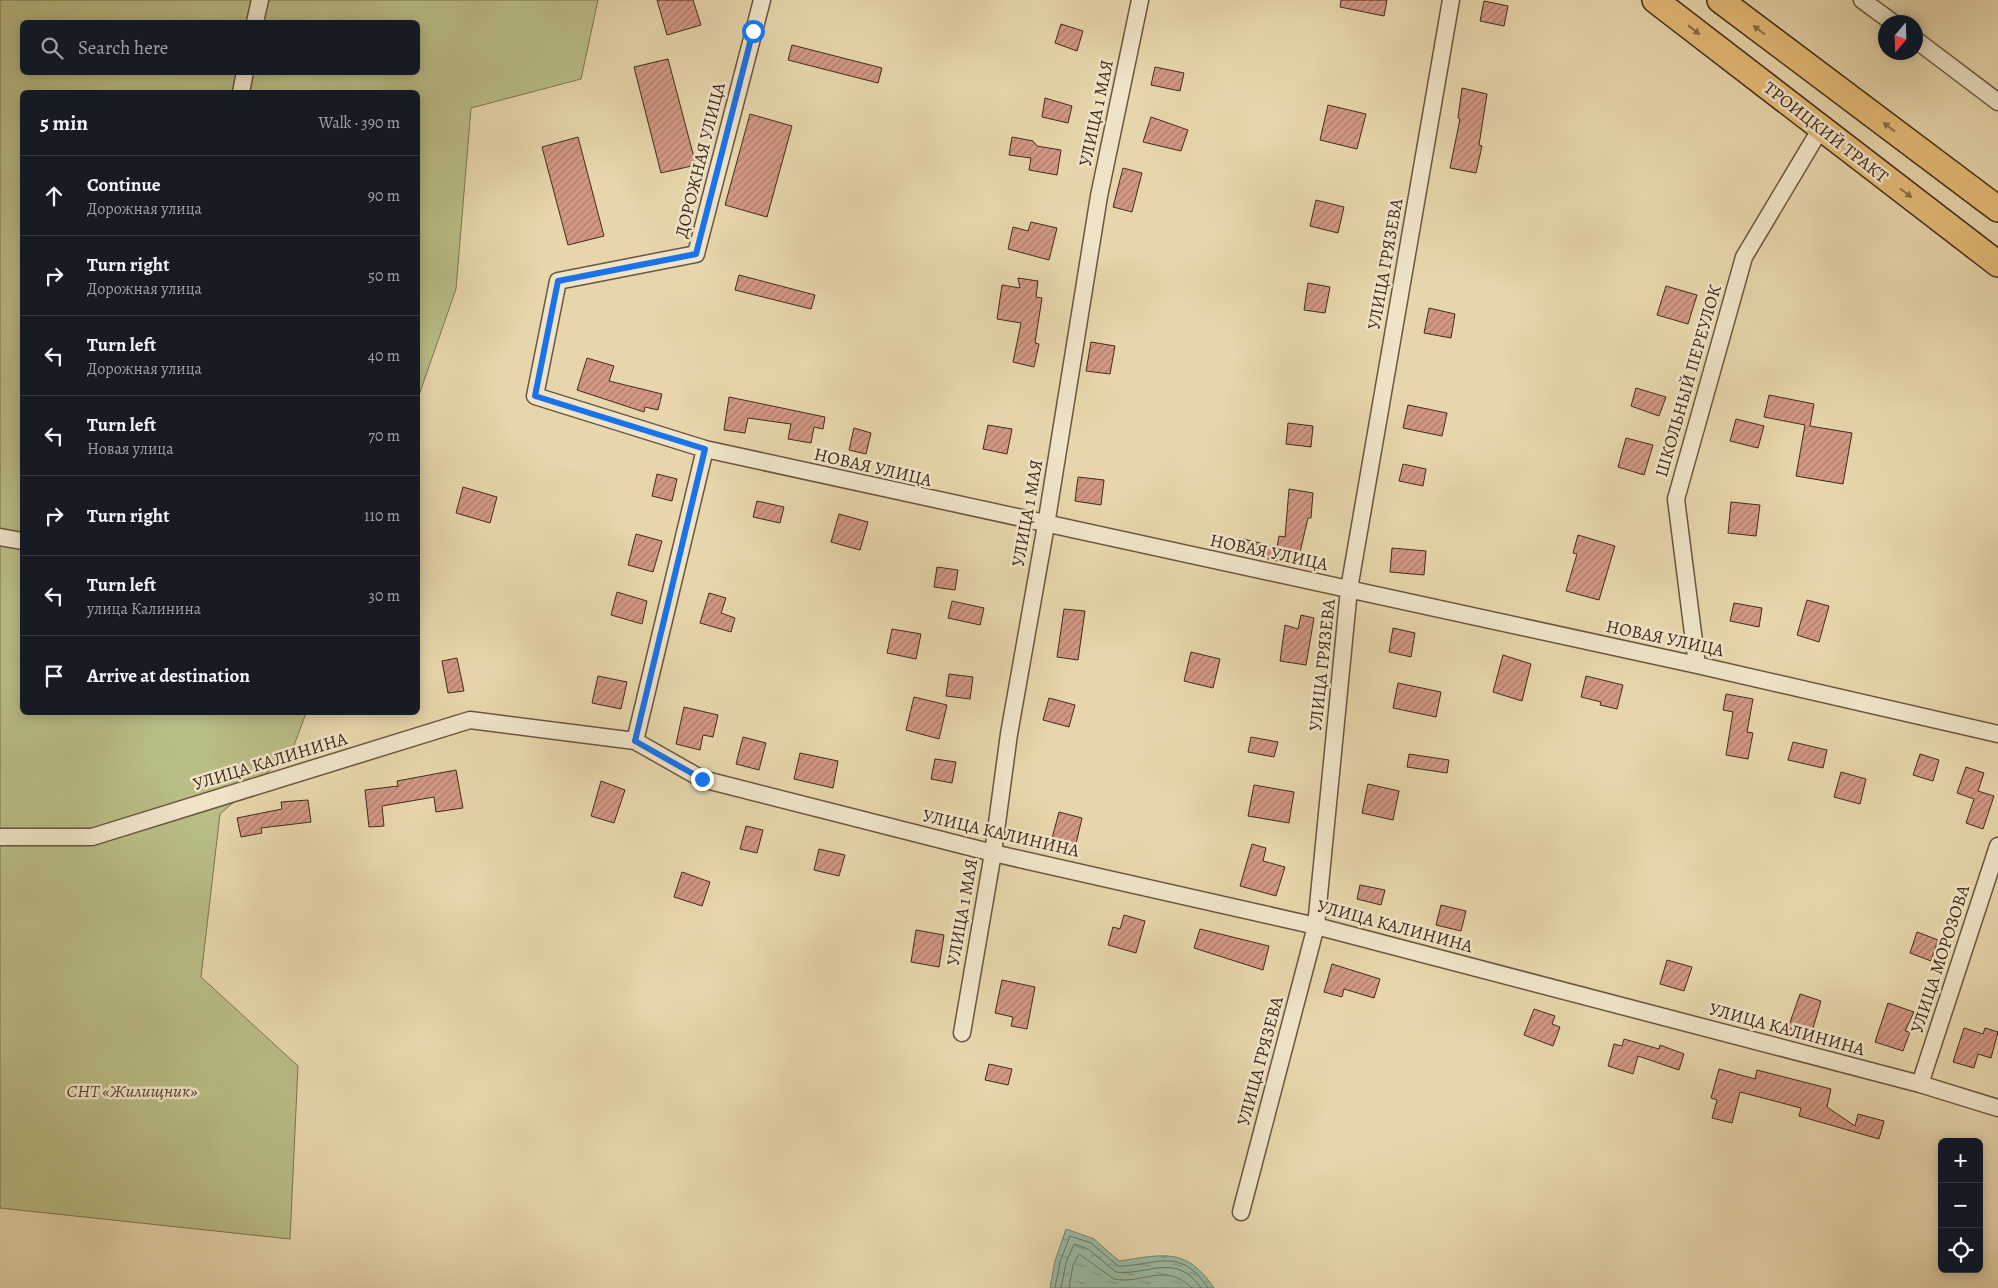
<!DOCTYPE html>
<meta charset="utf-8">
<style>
body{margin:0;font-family:Alegreya,serif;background:#242831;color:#f1f3f6}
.controls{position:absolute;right:15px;bottom:15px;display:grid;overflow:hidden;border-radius:8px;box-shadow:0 2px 12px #0003}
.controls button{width:45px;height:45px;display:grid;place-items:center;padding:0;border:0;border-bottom:1px solid #363941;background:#171b24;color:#f1f3f6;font:25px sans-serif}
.compass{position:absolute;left:1878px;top:15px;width:45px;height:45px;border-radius:50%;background:#171b24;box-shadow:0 2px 12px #0003;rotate:199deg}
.stop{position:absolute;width:15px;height:15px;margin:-11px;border:4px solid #1a73e8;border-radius:50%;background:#fff}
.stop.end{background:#1a73e8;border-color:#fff;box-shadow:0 1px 5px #0008}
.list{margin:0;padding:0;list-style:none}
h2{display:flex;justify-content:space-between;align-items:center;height:65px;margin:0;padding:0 20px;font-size:21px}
h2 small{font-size:16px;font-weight:400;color:#9ea1a6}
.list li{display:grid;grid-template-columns:32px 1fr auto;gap:15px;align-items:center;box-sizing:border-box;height:80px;padding:0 20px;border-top:1px solid #363941}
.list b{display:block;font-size:19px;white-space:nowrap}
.list p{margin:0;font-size:16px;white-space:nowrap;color:#9ea1a6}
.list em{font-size:16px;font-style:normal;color:#9ea1a6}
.icon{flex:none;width:28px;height:28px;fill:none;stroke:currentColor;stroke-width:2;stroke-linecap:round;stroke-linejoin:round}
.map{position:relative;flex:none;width:1998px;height:1288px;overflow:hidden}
.search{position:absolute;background:#171b24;box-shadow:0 2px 12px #0003;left:20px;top:20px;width:400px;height:55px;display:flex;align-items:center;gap:12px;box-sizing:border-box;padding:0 18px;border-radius:8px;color:#9ea1a6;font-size:19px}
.panel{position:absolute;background:#171b24;box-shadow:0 2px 12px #0003;left:20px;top:90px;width:400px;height:625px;border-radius:8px}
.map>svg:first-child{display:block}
.garden{fill:#b9bd86;stroke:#7e7450;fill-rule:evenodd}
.water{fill:url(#water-ripples);stroke:#76806d}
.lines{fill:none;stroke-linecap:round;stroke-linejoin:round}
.shore{stroke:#6d7260;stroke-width:1}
.building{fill:url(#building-hatch);stroke:#422a1b}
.minor-casing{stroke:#6b553f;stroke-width:19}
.primary-casing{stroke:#422a1b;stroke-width:28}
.minor{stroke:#efe4c8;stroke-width:16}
.primary{stroke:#e4bb76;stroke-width:25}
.oneway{fill:#8b6b44}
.route{stroke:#1a73e8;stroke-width:6}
.labels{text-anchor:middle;stroke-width:5;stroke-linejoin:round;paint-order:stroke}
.street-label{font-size:18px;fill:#422a1b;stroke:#efe4c8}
.park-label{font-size:18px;font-style:italic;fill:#5a4730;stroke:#efe4c8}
</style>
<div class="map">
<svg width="1998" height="1288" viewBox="0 0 1998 1288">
<defs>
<pattern id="water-ripples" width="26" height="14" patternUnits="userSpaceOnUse" patternTransform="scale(1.25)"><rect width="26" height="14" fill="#98baa4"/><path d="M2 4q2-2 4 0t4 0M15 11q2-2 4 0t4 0" fill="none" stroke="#7e9785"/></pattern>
<pattern id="building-hatch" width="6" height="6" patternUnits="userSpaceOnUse" patternTransform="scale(1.25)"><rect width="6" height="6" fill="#d29884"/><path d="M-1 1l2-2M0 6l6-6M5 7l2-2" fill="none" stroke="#ac7c6b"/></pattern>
</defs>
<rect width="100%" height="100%" fill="#e7d6ab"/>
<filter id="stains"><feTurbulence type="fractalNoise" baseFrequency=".004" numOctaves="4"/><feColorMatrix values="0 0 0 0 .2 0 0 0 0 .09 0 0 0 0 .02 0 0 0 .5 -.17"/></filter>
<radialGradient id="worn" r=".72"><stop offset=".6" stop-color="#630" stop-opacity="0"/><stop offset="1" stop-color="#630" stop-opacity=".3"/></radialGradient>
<path class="garden" d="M0,0H598L581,79L471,108L456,289L418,398V92H22V712L306,713L292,751L220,814L201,977L298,1066L290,1239L0,1208ZM22,22H418V72H22Z"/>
<path class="water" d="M1066,1229L1094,1239L1119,1261C1162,1255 1186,1246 1214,1288H1050L1055,1261Z"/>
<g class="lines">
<path class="shore" d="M1055,1288L1060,1262L1070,1236L1091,1243L1118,1266C1156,1266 1180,1245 1208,1288
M1061,1288L1066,1263L1074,1244L1088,1249L1116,1272C1148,1276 1176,1251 1201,1288
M1069,1288L1073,1265L1079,1254L1114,1279C1144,1285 1164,1261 1192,1288"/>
</g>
<path class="building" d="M657,0H693L701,25L667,35Z
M1341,0H1387L1384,16L1340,7Z
M1484,1L1508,6L1504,26L1480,21Z
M1061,24L1083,31L1077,51L1055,43Z
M792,45L882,68L878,83L788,60Z
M668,59L696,165L661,173L634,67Z
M1155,67L1184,73L1180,91L1151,85Z
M1462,88L1487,94L1479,145L1482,146L1476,173L1450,168L1460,119L1458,118Z
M1045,98L1072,106L1068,123L1042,117Z
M1328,105L1366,114L1357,149L1320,140Z
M750,114L792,126L767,217L725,205Z
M1151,117L1188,130L1181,151L1143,142Z
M578,137L604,236L568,245L542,147Z
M1012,137L1033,141L1037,146L1061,150L1057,175L1029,170L1031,158L1009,155Z
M1123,168L1142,173L1132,212L1113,207Z
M1316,200L1344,207L1338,233L1310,226Z
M1031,222L1057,228L1049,260L1008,249L1013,227L1028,231Z
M739,275L815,295L811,309L735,290Z
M1018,278L1038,281L1036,297L1042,298L1035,343L1039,344L1034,367L1013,362L1021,323L997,319L1002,285L1020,288Z
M1308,283L1330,287L1325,313L1304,310Z
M1666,286L1697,295L1688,324L1657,315Z
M1429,308L1455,314L1451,338L1424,333Z
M1091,342L1115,346L1110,374L1086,371Z
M587,358L614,366L609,381L662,394L658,410L645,407L644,412L577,390Z
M1636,388L1666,397L1659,416L1631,406Z
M1769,395L1814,404L1810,426L1852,433L1843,484L1796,476L1805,425L1764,417Z
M729,397L825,417L823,429L814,427L811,443L788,439L791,424L748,418L745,433L724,430Z
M1408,405L1447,413L1442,436L1403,428Z
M1736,419L1764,426L1758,448L1730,441Z
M1288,423L1313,426L1311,447L1286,444Z
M988,425L1012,429L1007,454L983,449Z
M854,428L871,433L866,454L849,450Z
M1626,438L1653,445L1644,475L1618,467Z
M1403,464L1426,469L1423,486L1399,481Z
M657,474L677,479L672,501L652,496Z
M1078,477L1104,480L1101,505L1075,501Z
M463,487L497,497L490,523L456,513Z
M1289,489L1313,493L1311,518H1308L1297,565L1236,552L1239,538L1277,547L1279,536L1285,537Z
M757,501L784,507L780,523L753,517Z
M1731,502L1760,505L1756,536L1728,533Z
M839,514L868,522L860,550L831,542Z
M636,534L662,541L653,572L628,565Z
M1578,535L1615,546L1599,600L1566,591L1577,554L1573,553Z
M1392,548L1426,551L1424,575L1390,572Z
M937,567L958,570L955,590L934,587Z
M617,592L647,601L642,624L611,615Z
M709,593L726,598L721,613L735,618L731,632L700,623Z
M1807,600L1829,606L1819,642L1797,635Z
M952,601L984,608L980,625L948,618Z
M1734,603L1762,608L1759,627L1730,621Z
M1064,609L1085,611L1078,660L1057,657Z
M1301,615L1314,618L1306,665L1280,661L1285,625L1298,629Z
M1393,628L1415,633L1411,657L1389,652Z
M892,629L921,634L916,659L887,653Z
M1191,652L1220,659L1213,688L1184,681Z
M1503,655L1531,664L1522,701L1493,692Z
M457,658L464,691L448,693L442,661Z
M949,674L973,677L970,699L946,696Z
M598,676L627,682L621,709L592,703Z
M1586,676L1623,685L1617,709L1600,705L1601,702L1581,697Z
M1398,683L1441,692L1436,717L1393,708Z
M1726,694L1753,699L1747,732L1753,733L1748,759L1726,755L1733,712L1723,710Z
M914,697L947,705L939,739L906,730Z
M1049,698L1075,705L1069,727L1043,720Z
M684,707L718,715L713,737L703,735L700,750L676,744Z
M743,737L766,743L759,770L736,764Z
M1251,737L1278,742L1274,757L1248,752Z
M1793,742L1827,750L1823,768L1788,760Z
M800,753L838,761L833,788L794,779Z
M1409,754L1449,760L1447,773L1407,767Z
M1920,754L1939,760L1933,781L1913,775Z
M935,759L956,762L952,783L931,779Z
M1966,767L1984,773L1978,791L1994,796L1983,829L1966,823L1974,799L1957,793Z
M456,770L463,808L436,812L434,797L382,806L384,826L369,827L365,790L398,786L397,781Z
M1841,772L1866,779L1860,804L1834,797Z
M601,781L625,790L614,823L591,816Z
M1368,784L1399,791L1393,820L1362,813Z
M1254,785L1294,792L1289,823L1248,816Z
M308,800L311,822L261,828L262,833L241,837L237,818L282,809L281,802Z
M1059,812L1082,818L1075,848L1051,842Z
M746,826L763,830L757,853L740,849Z
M1252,844L1266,848L1263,861L1285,867L1276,896L1240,886Z
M819,849L845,855L839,876L814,870Z
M682,872L710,882L702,906L674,897Z
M1360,885L1385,890L1381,905L1357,899Z
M1441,905L1466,911L1461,931L1436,925Z
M1124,915L1145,921L1136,953L1108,945L1113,927L1120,929Z
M1200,929L1269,946L1263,970L1194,948Z
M916,930L944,935L939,967L911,962Z
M1917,932L1938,940L1931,961L1910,953Z
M1667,960L1692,967L1684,991L1660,984Z
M1332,964L1380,979L1374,998L1344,989L1342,997L1324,992Z
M1002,980L1035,987L1027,1029L1011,1026L1013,1017L995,1013Z
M1800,994L1821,1001L1811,1035L1788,1028Z
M1888,1003L1914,1012L1905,1031L1910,1032L1903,1051L1875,1042Z
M1534,1009L1555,1016L1552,1024L1560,1027L1553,1046L1524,1035Z
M1964,1028L1983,1034L1985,1028L1998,1032L1991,1058L1978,1054L1974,1068L1953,1062Z
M1624,1039L1659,1049L1660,1045L1684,1054L1679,1070L1638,1056L1633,1074L1608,1066L1614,1044L1622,1046Z
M989,1064L1012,1069L1008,1085L985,1080Z
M1719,1069L1755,1079L1757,1070L1831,1089L1827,1107L1855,1126L1858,1114L1884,1121L1879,1139L1799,1116L1801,1108L1740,1092L1732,1123L1712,1118L1717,1100L1711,1098Z"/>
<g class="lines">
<defs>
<path id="minor" d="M762,0L696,254L558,281L535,396L705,449L1697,665L1998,734
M1862,0L1892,22
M255,22L260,0
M1916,40L1998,102
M241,92L245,72
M0,537L22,541
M1697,665L1676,499L1744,257L1821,128
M635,741L705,449
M0,837H92L470,720L635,741L702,779L993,853L1316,926L1920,1084L1998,1108
M962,1033L993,853L1009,734L1046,525L1099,196L1140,0
M1920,1084L1998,846
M1241,1212L1316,926L1349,589L1451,0"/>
<path id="primary" d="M1655,0L1998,264
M1720,0L1998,209"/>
</defs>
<use href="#minor" class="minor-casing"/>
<use href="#primary" class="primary-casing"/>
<use href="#minor" class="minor"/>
<use href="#primary" class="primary"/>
</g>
<defs><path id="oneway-solid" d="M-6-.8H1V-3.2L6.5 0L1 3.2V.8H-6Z" transform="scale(1.25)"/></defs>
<g class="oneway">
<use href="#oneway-solid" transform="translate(1694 30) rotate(38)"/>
<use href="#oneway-solid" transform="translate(1759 30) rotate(-143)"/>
<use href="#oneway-solid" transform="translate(1889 127) rotate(-143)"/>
<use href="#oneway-solid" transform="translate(1906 193) rotate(37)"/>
</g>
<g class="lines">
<path class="route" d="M702,779L635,741L705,449L535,396L558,281L696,254L753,31"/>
</g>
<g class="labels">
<g class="street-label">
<text transform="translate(1096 113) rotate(-78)" y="6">УЛИЦА 1 МАЯ</text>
<text transform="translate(1826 132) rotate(38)" y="6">ТРОИЦКИЙ ТРАКТ</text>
<text transform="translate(700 160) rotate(-76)" y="6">ДОРОЖНАЯ УЛИЦА</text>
<text transform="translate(1385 264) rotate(-80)" y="6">УЛИЦА ГРЯЗЕВА</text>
<text transform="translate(1688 381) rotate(-74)" y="6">ШКОЛЬНЫЙ ПЕРЕУЛОК</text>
<text transform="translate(873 467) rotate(13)" y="6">НОВАЯ УЛИЦА</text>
<text transform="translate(1027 513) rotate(-80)" y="6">УЛИЦА 1 МАЯ</text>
<text transform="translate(1269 552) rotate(12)" y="6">НОВАЯ УЛИЦА</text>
<text transform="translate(1665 638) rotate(12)" y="6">НОВАЯ УЛИЦА</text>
<text transform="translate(1322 665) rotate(-84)" y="6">УЛИЦА ГРЯЗЕВА</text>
<text transform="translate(270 761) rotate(-17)" y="6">УЛИЦА КАЛИНИНА</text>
<text transform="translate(1001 833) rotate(13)" y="6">УЛИЦА КАЛИНИНА</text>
<text transform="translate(962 912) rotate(-80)" y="6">УЛИЦА 1 МАЯ</text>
<text transform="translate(1395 926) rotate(15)" y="6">УЛИЦА КАЛИНИНА</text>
<text transform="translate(1940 959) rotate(-72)" y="6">УЛИЦА МОРОЗОВА</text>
<text transform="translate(1787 1029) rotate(15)" y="6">УЛИЦА КАЛИНИНА</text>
<text transform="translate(1260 1061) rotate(-75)" y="6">УЛИЦА ГРЯЗЕВА</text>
</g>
<g class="park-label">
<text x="132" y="1097">СНТ «Жилищник»</text>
</g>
</g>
<rect width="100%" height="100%" filter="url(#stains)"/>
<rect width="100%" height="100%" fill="url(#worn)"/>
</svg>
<div class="controls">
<button>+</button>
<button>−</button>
<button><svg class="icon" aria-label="locate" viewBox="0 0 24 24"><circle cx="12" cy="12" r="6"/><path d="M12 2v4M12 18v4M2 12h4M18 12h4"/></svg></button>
</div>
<svg class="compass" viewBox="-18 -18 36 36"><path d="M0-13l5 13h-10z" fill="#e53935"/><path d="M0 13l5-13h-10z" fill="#9ea1a6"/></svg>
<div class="stop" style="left:753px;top:31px"></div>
<div class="stop end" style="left:702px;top:779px"></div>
<div class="search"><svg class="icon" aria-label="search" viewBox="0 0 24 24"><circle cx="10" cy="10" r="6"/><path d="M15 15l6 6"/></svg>Search here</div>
<section class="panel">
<h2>5 min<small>Walk · 390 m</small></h2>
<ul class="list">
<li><svg class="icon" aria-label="ahead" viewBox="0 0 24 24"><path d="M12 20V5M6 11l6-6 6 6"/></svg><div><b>Continue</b><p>Дорожная улица</p></div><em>90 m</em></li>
<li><svg class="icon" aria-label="right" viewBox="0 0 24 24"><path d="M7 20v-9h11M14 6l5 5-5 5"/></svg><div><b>Turn right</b><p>Дорожная улица</p></div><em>50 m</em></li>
<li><svg class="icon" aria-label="left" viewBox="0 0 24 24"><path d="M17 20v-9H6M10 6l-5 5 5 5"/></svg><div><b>Turn left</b><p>Дорожная улица</p></div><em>40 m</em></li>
<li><svg class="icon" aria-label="left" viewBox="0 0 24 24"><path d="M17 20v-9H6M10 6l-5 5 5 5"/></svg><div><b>Turn left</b><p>Новая улица</p></div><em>70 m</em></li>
<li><svg class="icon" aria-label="right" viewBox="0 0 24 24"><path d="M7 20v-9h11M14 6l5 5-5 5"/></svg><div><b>Turn right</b></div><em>110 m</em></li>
<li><svg class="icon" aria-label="left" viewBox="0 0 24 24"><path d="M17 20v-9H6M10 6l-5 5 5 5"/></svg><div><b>Turn left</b><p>улица Калинина</p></div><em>30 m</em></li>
<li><svg class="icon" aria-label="arrive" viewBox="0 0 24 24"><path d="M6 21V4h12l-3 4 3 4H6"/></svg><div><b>Arrive at destination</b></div></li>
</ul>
</section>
</div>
